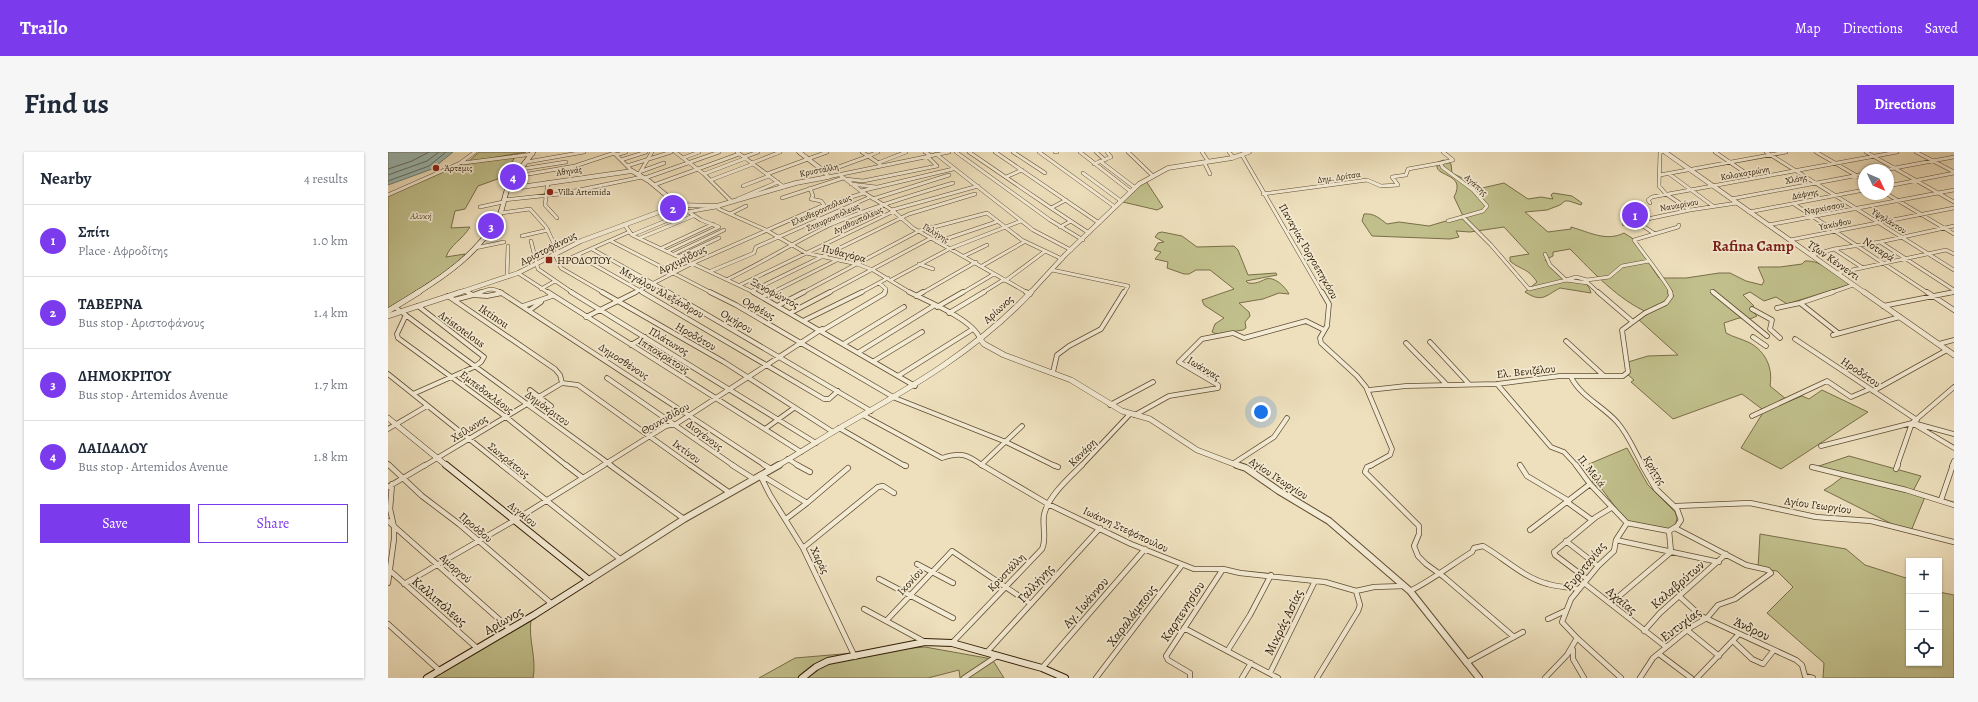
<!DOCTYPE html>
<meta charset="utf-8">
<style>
body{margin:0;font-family:Alegreya,serif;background:#f6f6f7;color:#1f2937}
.controls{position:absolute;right:12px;bottom:12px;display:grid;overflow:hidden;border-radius:0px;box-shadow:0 1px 3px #0004}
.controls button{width:36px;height:36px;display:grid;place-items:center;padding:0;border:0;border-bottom:1px solid #e0e1e3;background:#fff;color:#1f2937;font:20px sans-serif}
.compass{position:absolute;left:1470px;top:12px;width:36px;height:36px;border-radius:50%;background:#fff;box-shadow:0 1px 3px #0004;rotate:134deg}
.you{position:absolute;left:873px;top:260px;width:14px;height:14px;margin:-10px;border:3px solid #fff;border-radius:50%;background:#1a73e8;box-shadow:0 0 0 6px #1a73e833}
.badge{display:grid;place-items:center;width:26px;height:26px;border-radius:50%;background:#7c3aed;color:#fff;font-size:13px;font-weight:700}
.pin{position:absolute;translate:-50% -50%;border:2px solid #fff;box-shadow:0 1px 4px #0006}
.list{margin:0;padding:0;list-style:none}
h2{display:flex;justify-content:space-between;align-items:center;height:52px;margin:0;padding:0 16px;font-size:17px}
h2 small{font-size:13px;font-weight:400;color:#747a83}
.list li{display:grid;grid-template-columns:26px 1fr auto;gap:12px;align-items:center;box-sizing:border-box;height:72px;padding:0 16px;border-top:1px solid #e0e1e3}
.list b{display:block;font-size:15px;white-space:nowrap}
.list p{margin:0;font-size:13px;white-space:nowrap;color:#747a83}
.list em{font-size:13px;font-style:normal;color:#747a83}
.actions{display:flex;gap:8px;padding:12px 16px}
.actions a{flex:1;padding:9px 0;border:1px solid #7c3aed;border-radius:0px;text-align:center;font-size:14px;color:#7c3aed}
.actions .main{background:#7c3aed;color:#fff}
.icon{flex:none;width:22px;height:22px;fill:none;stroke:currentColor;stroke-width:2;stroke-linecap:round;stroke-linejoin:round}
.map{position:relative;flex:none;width:1566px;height:526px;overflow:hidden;border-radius:0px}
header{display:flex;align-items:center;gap:24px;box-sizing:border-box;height:56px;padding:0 20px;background:#7c3aed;color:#fff}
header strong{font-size:19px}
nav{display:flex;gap:22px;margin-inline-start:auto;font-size:14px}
.intro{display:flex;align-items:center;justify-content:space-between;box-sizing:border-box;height:96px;padding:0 24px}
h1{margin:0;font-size:28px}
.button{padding:10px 18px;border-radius:0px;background:#7c3aed;color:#fff;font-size:14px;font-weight:700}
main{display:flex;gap:24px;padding:0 24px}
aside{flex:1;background:#fff;border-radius:0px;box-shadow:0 1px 3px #0004}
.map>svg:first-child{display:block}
.green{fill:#c1c08c;stroke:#786e48}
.water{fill:#9bbcb7;stroke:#707c6f}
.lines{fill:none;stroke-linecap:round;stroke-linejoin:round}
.shore{stroke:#656c5e;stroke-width:1}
.minor-far2-casing{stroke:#5f4d32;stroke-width:4}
.minor-far1-casing{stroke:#5f4d32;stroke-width:5.5}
.minor-casing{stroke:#5f4d32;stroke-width:6}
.tertiary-far2-casing{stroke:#5f4d32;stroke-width:5}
.tertiary-far1-casing{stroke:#5f4d32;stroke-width:6}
.tertiary-casing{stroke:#5f4d32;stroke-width:8}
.secondary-far2-casing{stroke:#2f1c04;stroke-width:5.5}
.secondary-far1-casing{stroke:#2f1c04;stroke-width:6}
.secondary-casing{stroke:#2f1c04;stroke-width:8}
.minor-far2{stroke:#f4ebd4;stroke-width:3}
.minor-far1{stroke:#f4ebd4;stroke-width:4}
.minor{stroke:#f4ebd4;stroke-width:4.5}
.tertiary-far2{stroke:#f4ebd4;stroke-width:4}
.tertiary-far1{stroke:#f4ebd4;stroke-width:5}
.tertiary{stroke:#f4ebd4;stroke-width:6}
.secondary-far2{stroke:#f4ebd4;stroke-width:4.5}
.secondary-far1{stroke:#f4ebd4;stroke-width:5}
.secondary{stroke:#f4ebd4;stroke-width:6}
.poi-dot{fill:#8f2418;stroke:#f4ebd4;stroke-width:1.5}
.labels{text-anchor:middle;stroke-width:3.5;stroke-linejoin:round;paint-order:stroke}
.far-poi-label{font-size:9px;fill:#2f1c04;stroke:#f4ebd4;text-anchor:start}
.far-street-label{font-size:9px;fill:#2f1c04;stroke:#f4ebd4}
.far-park-label{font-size:9px;font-style:italic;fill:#5b4d2d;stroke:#f4ebd4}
.street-label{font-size:11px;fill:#2f1c04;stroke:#f4ebd4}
.poi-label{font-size:11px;fill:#2f1c04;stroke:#f4ebd4;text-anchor:start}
.near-street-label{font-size:13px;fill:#2f1c04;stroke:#f4ebd4}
.district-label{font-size:15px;font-weight:bold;fill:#7a1f14;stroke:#f4ebd4}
</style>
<header>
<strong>Trailo</strong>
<nav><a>Map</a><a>Directions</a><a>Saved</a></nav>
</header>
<div class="intro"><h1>Find us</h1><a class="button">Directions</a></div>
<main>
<aside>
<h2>Nearby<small>4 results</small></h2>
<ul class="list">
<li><span class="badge">1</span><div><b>Σπίτι</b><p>Place · Αφροδίτης</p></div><em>1.0 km</em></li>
<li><span class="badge">2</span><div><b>ΤΑΒΕΡΝΑ</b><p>Bus stop · Αριστοφάνους</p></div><em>1.4 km</em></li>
<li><span class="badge">3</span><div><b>ΔΗΜΟΚΡΙΤΟΥ</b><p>Bus stop · Artemidos Avenue</p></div><em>1.7 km</em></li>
<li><span class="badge">4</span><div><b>ΔΑΙΔΑΛΟΥ</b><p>Bus stop · Artemidos Avenue</p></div><em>1.8 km</em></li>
</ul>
<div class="actions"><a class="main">Save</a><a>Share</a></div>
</aside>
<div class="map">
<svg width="1566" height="526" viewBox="0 0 1566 526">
<rect width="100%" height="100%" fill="#eee0bd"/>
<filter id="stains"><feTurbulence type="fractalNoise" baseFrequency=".005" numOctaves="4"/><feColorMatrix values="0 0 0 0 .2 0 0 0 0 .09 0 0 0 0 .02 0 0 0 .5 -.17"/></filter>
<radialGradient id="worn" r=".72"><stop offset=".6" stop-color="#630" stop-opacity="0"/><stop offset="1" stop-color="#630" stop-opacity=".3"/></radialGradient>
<path class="green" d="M91,0H138L80,10Z
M127,5L115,25L90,34L77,57L67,59L63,76L82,75C74,88 62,93 58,105L77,102L73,110L0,157V44L71,13Z
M1056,8L1063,12L1064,21L1086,32L1087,35L1090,37L1116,31L1140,47L1153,45L1165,47L1163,43L1165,41L1184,44L1194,51L1193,53L1181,49H1177L1172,53L1159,58L1137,60L1160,80L1183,77V75C1201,80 1218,90 1236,81L1244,86L1271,126H1298L1331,121H1342L1358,129L1374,133L1376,129L1370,115H1392L1414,112L1417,109C1434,108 1449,123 1463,132L1399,152L1388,145L1376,149L1362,140L1355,143L1366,154L1362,156L1369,164L1362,167L1351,166L1336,171L1338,181C1345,185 1354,187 1362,191C1378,200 1385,216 1382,234L1398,247L1374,257L1354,242L1285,267L1243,230L1246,228L1239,222L1240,210L1260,204L1290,203L1251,168L1261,161C1230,148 1205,120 1182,97L1165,100V104L1157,108L1175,127C1187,128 1200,127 1203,141L1172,136C1157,144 1154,151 1137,140L1149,130C1139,115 1134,119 1122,109V105L1141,102L1116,75L1082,80L1068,79L1071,85L1062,87L984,84L974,69L976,62C986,61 991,66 999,72L1011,70L1041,74L1075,64L1066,45C1080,19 1042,26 1050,10Z
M758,29L775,55L769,58L735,50L741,43Z
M774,80L794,84L809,95L846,94L850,98L860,123L888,121L889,123L858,129L860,131C868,132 871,130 878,127C887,124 898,136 901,142L891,141L875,147L851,151L861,160L862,164L857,170L858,176L855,178L828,182L824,180L827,172L836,166L816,153L814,148L846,137L822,118H808L801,122H796L779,116L780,110L767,107L773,100L766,98L770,91L776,90L767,85L770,81Z
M1434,238L1480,260L1393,317L1353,296L1376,259L1414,244L1421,247Z
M1239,296L1260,333L1287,360L1289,366L1287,375L1280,377L1238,369L1213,336L1204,332L1205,325L1201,312Z
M1461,304L1533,324L1525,339L1428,315Z
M1457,323L1537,345L1523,379L1510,375L1436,338L1444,333Z
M1372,382L1458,397L1477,413L1521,427V511H1551V440L1566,443V526H1435L1436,511L1379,461L1405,435L1389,419L1370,416Z
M143,468C140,487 149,507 145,526H43Z
M537,495L604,507L616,526H572L571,518L540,526H371L407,506Z"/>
<path class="water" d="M0,0H65L44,17L0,33Z"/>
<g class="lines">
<path class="shore" d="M0,17L24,9L41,0
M0,23L39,9L51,0
M0,29L41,14L58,0"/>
<defs>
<path id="minor-far2" d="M225,0L244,19
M287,0L316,22L343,49
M349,0L396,35
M474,0L492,12
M537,0L542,3
M568,0L662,68L695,88
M581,0L663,56L678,48
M607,0L711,71
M625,0L657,21
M651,0L727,55
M667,0H669
M692,0L742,39
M708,0L717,8
M740,0L765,24
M814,0L820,9
M841,0L845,5
M1055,0L1065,8L1053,11L1054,15L1085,38L1099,54L1095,59L1060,69
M1274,0L1272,1L1271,34L1278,42L1302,58
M1327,0L1365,26
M1378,0L1566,118
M1428,0L1476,28
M1478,0L1566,50
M1528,0L1566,20
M548,2L645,78L683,98
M228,3L238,0
M854,3L934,141
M480,4L490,0
M356,5L370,0
M295,6L311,0
M233,8L258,0
M712,9L746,35
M139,10L196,0
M816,10L822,22
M75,11L145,2
M364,11L392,0
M490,11L518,0
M706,12L723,5L719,0
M239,14L283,0
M134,17L178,10
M1496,18L1566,5
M254,19L276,11
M437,20L481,4
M695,21L733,49
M1280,21L1325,54
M251,22L264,0
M316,22L358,6
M379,22L439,0
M452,23L473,39L504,58L525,76L640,141
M1272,23L1398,0
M129,24L187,14L226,1
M440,25L561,0
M618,25L634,18
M257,26L331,0
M457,27L475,29L549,14L539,4
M323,28L365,12
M160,30L157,53L169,66
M463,32L488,35
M266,33L351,2
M355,34L381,24
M1500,34L1566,21
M473,39L565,17
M875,42L979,28L993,34L1010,33L1004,25L1018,23L1020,17L1053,11
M1499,42L1566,82
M0,43L72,11L87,0
M394,46L455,26
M350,47L390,30
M485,47L561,23
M1343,47L1476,22
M116,48L172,42L254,25
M454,48L476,41
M1262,51L1260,48L1264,45L1509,0
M1406,52L1540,141
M329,54L331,57L378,78L418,101L469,112L485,118L523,141
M92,55L115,50
M663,56L701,81
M504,58L590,34
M1361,60L1476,38
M113,61L142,57L158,75L170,100
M342,62L358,54
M1237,62L1267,82
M1075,65L1103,93L1141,137L1178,128L1200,131L1199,128L1221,125L1234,114L1261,109
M236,72L244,83L367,141
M1236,72L1302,58L1349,51
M1380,73L1566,38
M672,75L683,69
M244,83L299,60L328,55
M134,84L160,78
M252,86L305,64
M1402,88L1566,56
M143,89L150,117L185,141
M223,89L324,141
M549,90L608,70
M1492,90L1566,138
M87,96L116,90
M274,96L325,72
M204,97L282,141
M1446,97L1475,116
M280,99L331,75L313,68L290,53
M167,102L173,116L216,141
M286,102L336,78
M1157,102L1162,113L1178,128L1188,125L1199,128
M189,103L256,141
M1425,103L1446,97L1492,90L1566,74
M292,104L331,86
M576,104L599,93
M171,111L241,80
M531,112L545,117
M594,114L636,90
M664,118L740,134L736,141
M323,119L366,101L368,95L482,45
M130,121L161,141
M1450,121L1558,98L1566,102
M119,125L120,94
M340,127C376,110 408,89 444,72C484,55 524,43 565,31
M503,128L561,97L633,69
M617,129L656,100
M491,131L498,137L496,141
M1200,131L1211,141
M352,133L506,59
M153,137L167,129
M76,138L81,141
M364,139L521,62L587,42
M1324,139L1326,141
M91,141C100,137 105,135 114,141
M246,141L305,111L436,53L433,49L423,47L425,44L422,36
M383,141L449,108
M414,141L531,79L599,61L634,88L674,107
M440,141L543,86
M472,141L500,126
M534,141L588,110
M574,141L606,122
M594,141L615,128
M1283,141C1282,135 1252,97 1246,88L1290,75L1291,73
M1442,141L1465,133
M1563,141L1566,140"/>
<path id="minor-far1" d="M79,140L85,143L93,140
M112,140L378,314
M160,140L413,300
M183,140L428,291
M214,140L336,210L445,280
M254,140L436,247H441L450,239
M280,140L483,259
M322,140L348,153L507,246L618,290L667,314
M365,140L527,234
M521,140C539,149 586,168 592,187
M638,140L642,142
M934,140L941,152L939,174L932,186L933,191L969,224L978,235L1004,297L1002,303L982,314
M1210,140L1245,170
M1325,140L1379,184
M1539,140L1566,158
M60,144L167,217L172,223L174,231
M376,144L385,140
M528,144L535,140
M66,148L85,143L99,144L114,141
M1412,151L1450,181
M391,153L416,140
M135,154L164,144
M1495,154L1566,140
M7,155C78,209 151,260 224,314
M549,155L575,140
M1389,156L1412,151L1445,140
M1364,157L1384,168L1382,177L1392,186
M142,158L153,150
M404,160L442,140
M561,161L596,140
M18,163L9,182L10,186L118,265L179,314
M198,165L248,140
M417,168L474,140
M435,178L496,142L497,140
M1445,183L1512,165
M1365,185L1378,194
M1407,187L1529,268
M1178,189L1215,223
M1042,190L1081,232
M457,191L516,155
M1018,191L1058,232
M1551,192L1566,188
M243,193L257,185
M471,200L547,153
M486,209L534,180
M665,220L669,203L681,194L713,177L736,140
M0,222L115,314
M510,224L585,177
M1183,225C1193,245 1215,254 1229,270C1240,282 1247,300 1255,314
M219,226L346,314
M1109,232L1163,295L1176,300L1189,314
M142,238L163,254
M981,238L1018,234L1109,232L1172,224H1235L1240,220L1234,178L1257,161L1278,151L1283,144L1282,140
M1485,239L1559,198
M25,242L86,215L93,210L96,205L30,154
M722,253L765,230
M475,263L554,306C573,300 579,302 595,314
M747,263L781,244L830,236V233L791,210L814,187L845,181L856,186L918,169L936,178
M1364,264L1439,229L1463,245L1482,237
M1524,271L1566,296
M1529,272L1566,282
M451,276L517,314
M0,277L39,254
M377,277L406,256
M1433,294L1524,271
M400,307L411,314
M846,311L886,285L899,266
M0,312L2,314
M593,313L634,274
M36,314L174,231L190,233L303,314
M214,314L278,274L288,272L434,177
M693,314L742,262
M1509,314L1524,271L1566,235
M1564,314L1566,309"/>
<path id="minor" d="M1,313L34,344L71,372L164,452
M114,313L232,407
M178,313L195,326
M222,313L296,367
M302,313L342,341
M344,313L366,327
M376,313L383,317
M409,313L422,320
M516,313L518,314
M594,313L660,352L743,392L806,417H835L852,421L937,430L968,439L986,435L1016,434
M665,313L670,315
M984,313L979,315L977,320L1031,374V382L1026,394L1030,404L1038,412L1056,425L1126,485
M1132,313L1139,324L1181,349
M1188,313L1202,332L1239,371L1281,379
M1424,315L1518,338L1566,353
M1508,317L1510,313
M372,323L382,343L415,396L467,505
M373,323L419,351L398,367
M0,335L37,313
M1553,348L1565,313
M1179,350L1204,368
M419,351L460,316
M1289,354L1362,351L1428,365L1483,369L1566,390
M0,369L122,477
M1142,378L1202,332
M1228,388L1331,410
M1178,389L1210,414
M415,396L490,335L495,334L506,341
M529,412L565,431
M0,417L89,496
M491,427L565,466
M1199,427L1167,403L1166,400L1208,365L1223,356
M0,431L6,387V375L2,357L4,332
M1196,431L1278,495
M16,432L127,368L216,313
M1022,439C1044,428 1063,413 1084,400L1086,396L1095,394C1116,406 1136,426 1160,432C1170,435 1181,435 1191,437
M1291,444L1313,464L1408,508L1414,513L1417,524L1425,526
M1223,451L1283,400L1281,379L1289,374L1293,368L1289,357L1268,337L1254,313
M476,457L537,490
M1160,467L1177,459
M498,469L564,399L643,452
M0,472L52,519
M796,476L890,526
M1299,478L1331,504
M1256,479L1272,461L1338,402
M1189,486L1233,526
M1345,489L1364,507L1375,512L1386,498
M564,491L654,397C659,387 654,374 656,363C660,344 681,326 694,313
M840,498L862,463L883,423
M1185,498V507L1196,526
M599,500L712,376
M1271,502L1303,526
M1078,511L1135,480
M654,516L757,397
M882,521L927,429
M576,526L609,504
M708,526L794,413
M802,526V521L780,508L778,504L835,417
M854,526L863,511
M929,526L970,459L972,453L968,439
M1157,526L1179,503L1189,486L1174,470L1183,447L1210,414L1226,399L1228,388L1239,371
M1252,526L1265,506L1303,475L1319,466L1330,453L1347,447L1383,421L1380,418L1358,413L1287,376
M1309,526L1351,482"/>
<path id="tertiary-far2" d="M1277,0L1477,141
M119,37L244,19L261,29L290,53
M70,141L130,121L193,89L290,53L329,54L408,31L440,25L437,20L411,0
M642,141L677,103L751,32L780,16L844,6L861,0"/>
<path id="tertiary-far1" d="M1476,140L1566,203
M0,164L73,140
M592,187L596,192L616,203L683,228L734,259L762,267L809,298L851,314
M389,314C412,301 434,286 457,273C524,235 590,197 643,140"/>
<path id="tertiary" d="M849,313L858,316L891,339L941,369L1022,439L1091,526
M201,428L296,367L391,313"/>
<path id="secondary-far2" d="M29,141C61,121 87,102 108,70C115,60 115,49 119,38C124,25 137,12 145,0"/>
<path id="secondary-far1" d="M0,159L31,140
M0,266L59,314"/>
<path id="secondary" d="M39,526L146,463L201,428L58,313
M414,526L428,515L440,509L537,490L564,491L654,516L677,526"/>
</defs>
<use href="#minor-far2" class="minor-far2-casing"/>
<use href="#minor-far1" class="minor-far1-casing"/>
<use href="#minor" class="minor-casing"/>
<use href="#tertiary-far2" class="tertiary-far2-casing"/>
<use href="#tertiary-far1" class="tertiary-far1-casing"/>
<use href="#tertiary" class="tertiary-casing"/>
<use href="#secondary-far2" class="secondary-far2-casing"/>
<use href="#secondary-far1" class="secondary-far1-casing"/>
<use href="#secondary" class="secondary-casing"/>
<use href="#minor-far2" class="minor-far2"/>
<use href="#minor-far1" class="minor-far1"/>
<use href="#minor" class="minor"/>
<use href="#tertiary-far2" class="tertiary-far2"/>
<use href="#tertiary-far1" class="tertiary-far1"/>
<use href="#tertiary" class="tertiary"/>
<use href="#secondary-far2" class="secondary-far2"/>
<use href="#secondary-far1" class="secondary-far1"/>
<use href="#secondary" class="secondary"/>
</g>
<g class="poi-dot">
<circle cx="48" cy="16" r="4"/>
<circle cx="162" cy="40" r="4"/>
<rect x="157" y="104" width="8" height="8" rx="2"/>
</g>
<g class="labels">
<g class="far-poi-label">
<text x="56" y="19">Άρτεμις</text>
<text x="170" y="43">Villa Artemida</text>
</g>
<g class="far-street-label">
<text transform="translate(431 18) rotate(-11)" y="3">Κρυστάλλη</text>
<text transform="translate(181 19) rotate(-8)" y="3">Αθηνάς</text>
<text transform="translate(1357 21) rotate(-10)" y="3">Κολοκοτρώνη</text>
<text transform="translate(951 25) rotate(-8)" y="3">Δημ. Δρίτσα</text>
<text transform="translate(1408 27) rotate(-11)" y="3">Χλόης</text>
<text transform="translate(1088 33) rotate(42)" y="3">Αγάπης</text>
<text transform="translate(1417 42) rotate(-11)" y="3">Δάφνης</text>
<text transform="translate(1291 53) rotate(-10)" y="3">Ναυαρίνου</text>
<text transform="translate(1436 56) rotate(-11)" y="3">Ναρκίσσου</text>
<text transform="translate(433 58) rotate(-24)" y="3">Ελευθερουπόλεως</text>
<text transform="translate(445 65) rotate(-24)" y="3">Σταυρουπόλεως</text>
<text transform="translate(470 68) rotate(-25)" y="3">Αγαθουπόλεως</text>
<text transform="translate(1501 69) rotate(32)" y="3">Υψηλάντου</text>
<text transform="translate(1447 72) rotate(-11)" y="3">Υακίνθου</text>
<text transform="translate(548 81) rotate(31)" y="3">Γαλήνης</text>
</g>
<g class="far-park-label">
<text x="33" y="67">Αλυκή</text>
</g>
<g class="street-label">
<text transform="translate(160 96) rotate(-27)" y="4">Αριστοφάνους</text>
<text transform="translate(1491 97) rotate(33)" y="4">Νοταρά</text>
<text transform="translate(921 99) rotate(60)" y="4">Παναγίας Γοργοεπηκόου</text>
<text transform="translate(456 101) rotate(14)" y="4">Πυθαγόρα</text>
<text transform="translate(294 107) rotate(-26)" y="4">Αρχιμήδους</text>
<text transform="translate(1446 108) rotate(35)" y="4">Τζων Κέννεντι</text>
<text transform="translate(274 140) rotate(29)" y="4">Μεγάλου Αλεξάνδρου</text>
<text transform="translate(387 141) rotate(28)" y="4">Ξενοφώντος</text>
<text transform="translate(371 156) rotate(29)" y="4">Ορφέως</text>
<text transform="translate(610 157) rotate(-42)" y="4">Αρίωνος</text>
<text transform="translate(106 164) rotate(34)" y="4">Iktinou</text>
<text transform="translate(349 169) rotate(31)" y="4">Ομήρου</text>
<text transform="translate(74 177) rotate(36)" y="4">Aristotelous</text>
<text transform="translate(308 184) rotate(30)" y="4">Ηροδότου</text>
<text transform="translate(281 189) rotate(31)" y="4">Πλάτωνος</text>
<text transform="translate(276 203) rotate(32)" y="4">Ιπποκράτους</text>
<text transform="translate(236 209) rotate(33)" y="4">Δημοσθένους</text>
<text transform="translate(816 216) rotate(31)" y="4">Ιωάννας</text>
<text transform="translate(1138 219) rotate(-6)" y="4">Ελ. Βενιζέλου</text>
<text transform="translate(1473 220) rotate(34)" y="4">Ηροδότου</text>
<text transform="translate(99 240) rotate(37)" y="4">Εμπεδοκλέους</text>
<text transform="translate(160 256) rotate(36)" y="4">Δημόκριτου</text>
<text transform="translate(277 266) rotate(-30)" y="4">Θουκυδίδου</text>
<text transform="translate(81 276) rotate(-32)" y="4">Χείλωνος</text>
<text transform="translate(317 283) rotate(37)" y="4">Διογένους</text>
<text transform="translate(299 299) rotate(36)" y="4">Ικτίνου</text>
<text transform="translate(694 300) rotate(-45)" y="4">Κανάρη</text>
<text transform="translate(121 308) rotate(39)" y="4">Σωκράτους</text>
<text transform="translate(1267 318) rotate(58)" y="4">Κρήτης</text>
<text transform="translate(1204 319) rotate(52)" y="4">Π. Μελά</text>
<text transform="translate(891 326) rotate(33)" y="4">Αγίου Γεωργίου</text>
<text transform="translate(1430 353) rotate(8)" y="4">Αγίου Γεωργίου</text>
<text transform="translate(135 362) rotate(39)" y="4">Αιγαίου</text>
<text transform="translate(88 375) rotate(41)" y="4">Προόδου</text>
<text transform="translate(738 377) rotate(25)" y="4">Ιωάννη Στεφόπουλου</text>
<text transform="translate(432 408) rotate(64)" y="4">Χαράς</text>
<text transform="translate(68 416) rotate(42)" y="4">Αμοργού</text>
<text transform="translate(618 420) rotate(-46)" y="4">Κρυστάλλη</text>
<text transform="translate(522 429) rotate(-48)" y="4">Ικονίου</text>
</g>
<g class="poi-label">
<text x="169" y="112">ΗΡΟΔΟΤΟΥ</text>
</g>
<g class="near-street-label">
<text transform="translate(1196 414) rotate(-51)" y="5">Ευρυτανίας</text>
<text transform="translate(647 431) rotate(-48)" y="5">Γαλλήνης</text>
<text transform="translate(1289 432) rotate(-41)" y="5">Καλαβρύτων</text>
<text transform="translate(1234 448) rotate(40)" y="5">Αχαΐας</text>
<text transform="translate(52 449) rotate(41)" y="5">Καλλιπόλεως</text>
<text transform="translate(697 450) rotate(-49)" y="5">Αγ. Ιωάννου</text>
<text transform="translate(794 459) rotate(-57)" y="5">Καρπενησίου</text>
<text transform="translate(743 463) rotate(-53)" y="5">Χαραλάμπους</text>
<text transform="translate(115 468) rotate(-30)" y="5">Αρίωνος</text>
<text transform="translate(895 470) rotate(-64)" y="5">Μικράς Ασίας</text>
<text transform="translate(1292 472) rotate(-37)" y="5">Ευτυχίας</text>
<text transform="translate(1364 476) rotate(25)" y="5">Άνδρου</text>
</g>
<g class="district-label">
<text x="1365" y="99">Rafina Camp</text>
</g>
</g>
<rect width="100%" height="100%" filter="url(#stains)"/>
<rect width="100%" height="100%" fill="url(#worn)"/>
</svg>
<div class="controls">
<button>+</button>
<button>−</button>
<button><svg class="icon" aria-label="locate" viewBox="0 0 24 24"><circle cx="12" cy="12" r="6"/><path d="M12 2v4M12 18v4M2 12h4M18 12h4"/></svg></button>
</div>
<svg class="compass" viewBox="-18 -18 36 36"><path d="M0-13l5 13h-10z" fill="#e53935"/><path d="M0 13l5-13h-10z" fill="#747a83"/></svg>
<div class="you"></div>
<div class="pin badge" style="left:1247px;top:63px">1</div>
<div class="pin badge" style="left:285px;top:56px">2</div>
<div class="pin badge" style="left:103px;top:74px">3</div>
<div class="pin badge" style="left:125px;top:25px">4</div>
</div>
</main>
